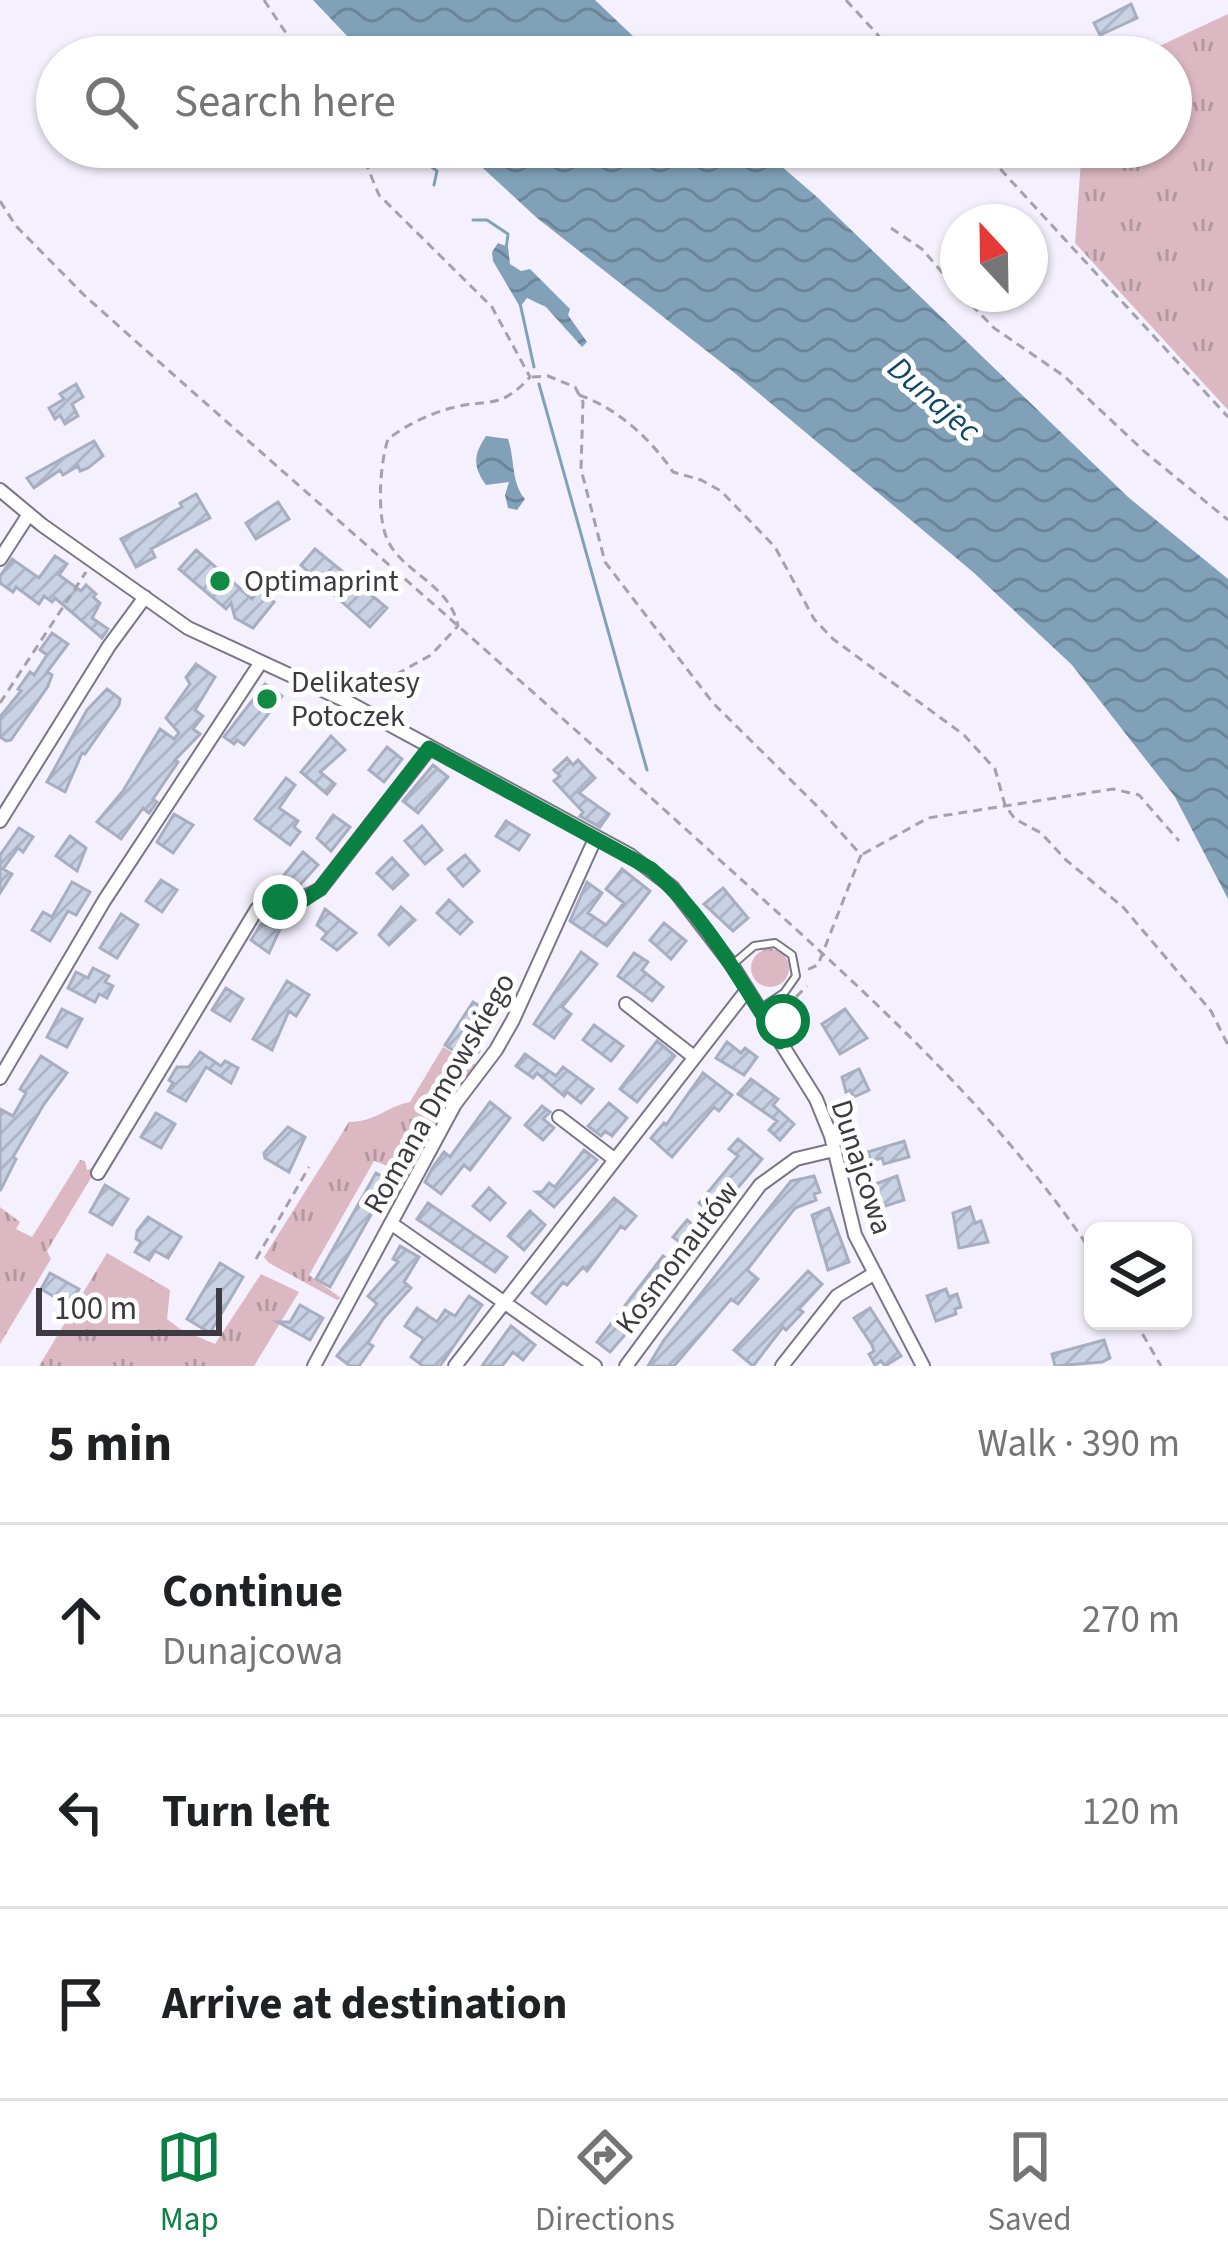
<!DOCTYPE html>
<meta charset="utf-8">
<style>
body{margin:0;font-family:"Source Sans 3",sans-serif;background:#f2f2f2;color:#202124}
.controls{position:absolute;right:36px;bottom:36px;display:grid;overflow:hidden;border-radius:18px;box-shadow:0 3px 9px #0004}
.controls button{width:108px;height:108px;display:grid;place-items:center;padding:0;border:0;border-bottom:3px solid #e0e0e0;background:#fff;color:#202124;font:60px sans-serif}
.compass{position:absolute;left:940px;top:204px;width:108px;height:108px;border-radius:50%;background:#fff;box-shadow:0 3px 9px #0004;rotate:338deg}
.scale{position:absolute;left:36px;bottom:30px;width:186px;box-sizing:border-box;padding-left:12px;border:6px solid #3d3a42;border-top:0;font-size:33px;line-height:42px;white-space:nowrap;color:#3d3a42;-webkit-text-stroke:9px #fff;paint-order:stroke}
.stop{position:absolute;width:36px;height:36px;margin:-27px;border:9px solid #0b8043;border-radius:50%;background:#fff}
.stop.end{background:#0b8043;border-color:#fff;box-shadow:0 3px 12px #0008}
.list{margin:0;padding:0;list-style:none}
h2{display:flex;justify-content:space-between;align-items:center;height:156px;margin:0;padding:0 48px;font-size:51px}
h2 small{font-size:39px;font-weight:400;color:#757577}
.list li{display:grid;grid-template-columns:78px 1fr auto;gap:36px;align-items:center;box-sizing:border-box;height:192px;padding:0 48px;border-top:3px solid #e0e0e0}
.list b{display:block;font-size:45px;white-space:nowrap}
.list p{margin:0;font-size:39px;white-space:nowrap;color:#757577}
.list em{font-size:39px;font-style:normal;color:#757577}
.icon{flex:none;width:66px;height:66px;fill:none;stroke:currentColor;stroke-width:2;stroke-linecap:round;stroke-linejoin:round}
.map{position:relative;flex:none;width:1228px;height:1366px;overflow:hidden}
.search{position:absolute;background:#fff;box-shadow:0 3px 9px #0004;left:36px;right:36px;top:36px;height:132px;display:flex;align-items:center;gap:30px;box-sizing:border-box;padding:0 42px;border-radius:66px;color:#757577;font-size:45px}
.sheet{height:732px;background:#fff}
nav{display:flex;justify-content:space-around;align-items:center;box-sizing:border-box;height:168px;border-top:3px solid #e0e0e0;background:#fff;font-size:33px;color:#757577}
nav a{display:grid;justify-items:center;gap:6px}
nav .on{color:#0b8043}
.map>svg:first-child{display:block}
.grass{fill:url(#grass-tufts)}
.water{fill:url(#water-waves)}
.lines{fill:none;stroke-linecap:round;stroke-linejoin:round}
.stream{stroke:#81a1b8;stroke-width:3}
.building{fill:url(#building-hatch);stroke:#a7aec1;stroke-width:3}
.lane-casing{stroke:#7b7588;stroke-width:10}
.street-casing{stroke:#7b7588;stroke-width:16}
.path{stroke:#a4a1ab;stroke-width:3;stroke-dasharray:9 6;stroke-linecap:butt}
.lane{stroke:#fff;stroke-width:6}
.street{stroke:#fff;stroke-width:12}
.route{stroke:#0b8043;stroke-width:15}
.poi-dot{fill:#138a43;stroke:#fff;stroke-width:4.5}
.labels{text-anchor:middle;stroke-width:10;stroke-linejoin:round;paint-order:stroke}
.poi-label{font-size:30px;fill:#3d3a42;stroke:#fff;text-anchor:start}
.street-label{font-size:30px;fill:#3d3a42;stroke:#fff}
.water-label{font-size:33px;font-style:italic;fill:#0f4768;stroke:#fff}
</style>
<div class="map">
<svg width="1228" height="1366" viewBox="0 0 1228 1366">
<defs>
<pattern id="grass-tufts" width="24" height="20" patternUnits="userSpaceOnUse" patternTransform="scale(3)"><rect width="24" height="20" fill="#dbb8c2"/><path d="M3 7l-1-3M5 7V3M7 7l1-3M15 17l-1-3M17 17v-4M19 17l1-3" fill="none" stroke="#b3979f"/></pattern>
<pattern id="water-waves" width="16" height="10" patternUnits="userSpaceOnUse" patternTransform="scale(3)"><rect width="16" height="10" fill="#81a1b8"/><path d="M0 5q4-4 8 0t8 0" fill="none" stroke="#6b8497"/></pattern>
<pattern id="building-hatch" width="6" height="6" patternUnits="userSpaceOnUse" patternTransform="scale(3)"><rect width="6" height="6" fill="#c9d1e5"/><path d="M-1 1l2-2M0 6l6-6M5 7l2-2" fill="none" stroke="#aeb4c6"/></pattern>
</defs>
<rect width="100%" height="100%" fill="#f4f0fd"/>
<path class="grass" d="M1228,14V410L1075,243L1082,147H1171V57H1136Z
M751 968a19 19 0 1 1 38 0a19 19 0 1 1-38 0Z
M443,1047L477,1066L446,1104L407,1173L374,1161L309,1275L341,1298L337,1300L269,1263L264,1257L349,1122C376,1122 385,1107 410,1102Z
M80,1160L85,1161L87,1170L98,1166L47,1251L51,1259L0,1344V1207L20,1222L16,1229L32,1237Z
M107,1253L170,1290L167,1319L180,1329L215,1344L261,1274L299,1292L254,1366H39Z"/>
<path class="water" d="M313,0H595L655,57H367Z
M460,147H759L817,197L1128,497L1228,579V899L1175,797L1072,665L973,572L731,370L537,218Z
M498,243L508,247L510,264L521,271L530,269L570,309L568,315L587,342L582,347L546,307L527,298L520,307L493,261L492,252Z
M486,436L508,439C515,459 511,483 525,499L517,510L508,508L505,495L509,482L486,485C472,466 474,454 486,436Z"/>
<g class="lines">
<path class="stream" d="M412,159L417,165H429L437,171L434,185
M473,220H487L508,234L506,249
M520,303L534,367
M539,384L647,770"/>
</g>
<path class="building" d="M1131,4L1137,18L1100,35L1094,23Z
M76,384L83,397L72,404L78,416L65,424L60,415L55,419L49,408L64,399L60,394Z
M94,441L103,456L88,468L80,471L78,466L63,475L60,470L34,488L27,478Z
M196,494L210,518L151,549L155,557L136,567L121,539L182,507L180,503Z
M278,502L289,519L256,539L246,523Z
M315,549L387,608L370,627L301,565Z
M196,550L252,599L258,591L274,602L253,628L235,618L231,603L226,609L179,569Z
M55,556L67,564L59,575L81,591L86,585L96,594L93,597L100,603L92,618L108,629L102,638L55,598L52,602L44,596L39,604L16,587L13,592L0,583V576L12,559L39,578Z
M52,633L68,644L47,672L52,675L48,686L11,740L6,741L0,737V717L21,691L18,689L30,672L34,675L47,655L40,650Z
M196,664L215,677L195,710L203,716L193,729L200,734L175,760L178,762L153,799L157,802L149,813L143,808L121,839L97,822L123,791L160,729L174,739L179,733L166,718L190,684L186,677Z
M265,684L282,696L244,745L237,740L234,744L224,737Z
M107,689L120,699L119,705L85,754L82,753L65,792L47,782L87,710Z
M331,736L345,750L320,772L335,784L327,794L301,772Z
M387,747L402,759L384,782L369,770Z
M567,758L573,765L578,760L595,778L579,793L609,814L600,827L580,816L583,812L554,781L560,776L554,770Z
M433,765L448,777L418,813L403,801Z
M286,778L295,785L279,808L298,821L294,827L300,832L290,845L255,819Z
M174,814L193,825L173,853L157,842Z
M333,815L350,827L331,851L317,838Z
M506,821L529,835L519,850L496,836Z
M422,826L442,850L425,864L405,841Z
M19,828L33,837L23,852L18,848L3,869L12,874L0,893V855Z
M70,836L86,848L77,871L56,856Z
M303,852L318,865L298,887L284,875Z
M465,855L479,871L463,886L448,869Z
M392,858L408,875L393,889L377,873Z
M622,869L650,891L607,946L570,921L587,882L602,893L588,913L606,925L624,903L606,889Z
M161,880L177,890L162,912L146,901Z
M72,882L90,892L76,915L68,911L50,941L32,930L43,912L52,917Z
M723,888L748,918L733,931L704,904Z
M449,900L472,922L460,934L437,913Z
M401,907L415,920L389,945L379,935Z
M325,909L356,933L337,950L322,939L327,933L317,925Z
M121,914L138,925L117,958L100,948Z
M664,923L686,941L671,959L650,940Z
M261,924L280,929L269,953L251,940Z
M581,952L597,964L562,1007L571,1014L554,1038L534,1024Z
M634,953L648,962L642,970L663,987L652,1001L618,976Z
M93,968L109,976L105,982L113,986L107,998L99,994L95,1002L68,988L76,972L88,978Z
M287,981L309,995L296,1016L289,1011L272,1050L253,1039Z
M226,988L243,999L230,1021L212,1010Z
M473,1002L483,1008L463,1041L479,1051L472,1062L445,1045Z
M62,1009L82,1019L67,1047L47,1037Z
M845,1009L867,1038L840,1054L822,1024Z
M594,1025L623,1046L611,1061L583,1040Z
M657,1041L675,1056L637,1102L620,1089Z
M727,1042L741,1053L745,1048L757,1057L744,1075L716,1058Z
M200,1052L221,1066L225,1061L238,1068L231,1083L206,1067L186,1101L168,1091L173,1083L169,1080L177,1067H189Z
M525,1054L556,1076L563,1067L593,1089L581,1103L567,1092L564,1096L537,1073L533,1078L516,1066Z
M41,1056L67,1073L44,1104L13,1157L16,1159L0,1191V1109L13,1116L26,1093L20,1089Z
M859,1069L869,1090L854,1097L850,1090L846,1092L842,1077Z
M703,1073L732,1095L719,1111L714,1107L672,1157L651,1138L664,1123L666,1125Z
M751,1079L778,1099L773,1105L794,1124L780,1140L769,1130L777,1121L738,1094Z
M490,1102L510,1118L470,1170L464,1165L441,1194L425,1182L433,1167L444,1152L450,1157Z
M609,1103L627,1118L612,1136L605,1131L601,1136L588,1126Z
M542,1106L550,1112L543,1119L554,1128L543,1140L525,1125Z
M156,1113L175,1124L161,1148L141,1137Z
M288,1127L305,1137L289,1172L265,1158L264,1153Z
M738,1139L762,1159L714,1216L699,1203L738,1156L729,1149Z
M904,1141L909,1157L884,1164L882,1158L871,1161L868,1152Z
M584,1150L597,1160L554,1207L536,1192H542L549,1183L555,1187Z
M376,1173L390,1181L330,1287L316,1279Z
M814,1176L820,1192L814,1194L816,1200L795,1208L747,1270L758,1279L738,1304L731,1299L674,1366H648L664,1340L791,1181Z
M897,1176L904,1200L879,1208L873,1185Z
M105,1185L128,1199L112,1225L90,1212Z
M489,1188L505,1203L490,1220L473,1206Z
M614,1198L636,1216L625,1229L621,1226L587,1271L583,1267L567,1285L563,1282L546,1304L532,1293Z
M428,1203L507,1257L495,1272L417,1219Z
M970,1207L975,1223L981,1221L988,1242L959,1248L953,1213Z
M829,1208L849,1262L828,1270L812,1215Z
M530,1211L545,1225L524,1250L508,1236Z
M148,1217L181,1237L168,1258L155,1251L149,1260L135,1252L141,1242L136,1239L137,1231Z
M687,1220L706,1235L692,1252L673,1237Z
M400,1246L419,1257L404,1282L411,1288L383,1319L368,1343L373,1346L359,1366H350L337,1356L377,1304L368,1296L398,1262L393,1259Z
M663,1256L681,1271L665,1289L657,1282L643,1300L650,1306L610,1352L597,1342Z
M220,1263L243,1277L210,1333L187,1319Z
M808,1271L822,1284L799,1309L803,1312L786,1330L783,1327L753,1366L734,1350Z
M50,1273L79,1289L70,1306L41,1289Z
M946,1289L949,1297L957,1294L961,1307L955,1309L956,1314L936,1321L927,1296Z
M469,1296L482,1305L440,1366H423L411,1357L424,1339L405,1326L417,1308L437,1322L445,1310L455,1316Z
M300,1305L323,1318L310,1340L278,1322H290Z
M870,1308L901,1356L885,1366L881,1361L875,1365L869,1354L874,1351L872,1345L854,1318Z
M511,1326L535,1345L523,1360L513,1352L502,1366H482Z
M1104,1340L1110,1358L1102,1362L1055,1366L1052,1354Z"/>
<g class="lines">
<defs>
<path id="lane" d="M732,965L754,946L775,943L792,955L796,976L784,993L761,1008"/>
<path id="street" d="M0,490L42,525L188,628L346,701L630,855L672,887L732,965L816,1099L831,1136L855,1235L923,1366
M0,559L29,514
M0,821L109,646L145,597
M626,1004L694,1057
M0,1078L104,901L261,662
M559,1117L614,1159
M98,1173L257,909C278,896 295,905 320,889L429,749
M392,1224L595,1366
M314,1366L455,1104L496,1050L513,1020L595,839
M455,1366L747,990
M626,1366L760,1185L796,1159L834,1150
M782,1366L837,1296L875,1273"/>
</defs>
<use href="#lane" class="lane-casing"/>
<use href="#street" class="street-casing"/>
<path class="path" d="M264,0L302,57
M846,0L898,57
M359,147L379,195L492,307L530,377C499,411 488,398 451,408C429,414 406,425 388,439C380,463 376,517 388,541C403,573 450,584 458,626L431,655L359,695
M980,147L1228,417
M0,201L16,226L84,295C292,481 504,664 711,852C847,976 990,1099 1093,1254
M891,228L922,249L958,291
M961,294L994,328L1064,376L1146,453L1228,520
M532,377L548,376L575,387L583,402L581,469L605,562L713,703L820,809L861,855L818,965L807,970
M579,395C617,408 651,439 673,472L701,480L721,491L775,547L814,619L833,639L964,735L995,769L1005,805L1015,819L1041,833L1066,860L1123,907L1211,1011L1228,1045
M0,703L86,572
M863,854L928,818L1113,789L1139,795L1179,841
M784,1023L787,1006L807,986
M256,1259L309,1167
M1135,1321L1161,1366"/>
<use href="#lane" class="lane"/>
<use href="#street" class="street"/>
</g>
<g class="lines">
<path class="route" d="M280,902L302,901L320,889L429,748L651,869C706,915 741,983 780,1042L788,1037L783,1021"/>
</g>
<g class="poi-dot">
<circle cx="220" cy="581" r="12"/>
<circle cx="267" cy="699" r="12"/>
</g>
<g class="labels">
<g class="poi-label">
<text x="244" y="591">Optimaprint</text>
<text x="291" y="692">Delikatesy<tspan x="291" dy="34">Potoczek</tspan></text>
</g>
<g class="street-label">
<text transform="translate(439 1093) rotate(-60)" y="10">Romana Dmowskiego</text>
<text transform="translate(862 1167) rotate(72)" y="10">Dunajcowa</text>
<text transform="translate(677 1257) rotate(-53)" y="10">Kosmonautów</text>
</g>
<g class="water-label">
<text transform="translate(935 398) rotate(41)" y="12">Dunajec</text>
</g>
</g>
</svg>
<div class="controls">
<button><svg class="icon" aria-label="layers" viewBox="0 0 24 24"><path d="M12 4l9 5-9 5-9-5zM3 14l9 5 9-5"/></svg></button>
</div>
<svg class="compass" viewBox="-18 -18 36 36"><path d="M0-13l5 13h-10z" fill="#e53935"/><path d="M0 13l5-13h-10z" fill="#757577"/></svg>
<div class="scale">100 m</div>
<div class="stop" style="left:783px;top:1021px"></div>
<div class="stop end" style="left:280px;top:902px"></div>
<div class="search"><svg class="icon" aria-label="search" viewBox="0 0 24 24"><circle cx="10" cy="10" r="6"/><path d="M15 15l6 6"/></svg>Search here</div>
</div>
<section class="sheet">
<h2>5 min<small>Walk · 390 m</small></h2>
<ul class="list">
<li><svg class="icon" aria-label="ahead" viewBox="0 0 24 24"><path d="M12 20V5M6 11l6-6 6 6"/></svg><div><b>Continue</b><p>Dunajcowa</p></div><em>270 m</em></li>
<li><svg class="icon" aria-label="left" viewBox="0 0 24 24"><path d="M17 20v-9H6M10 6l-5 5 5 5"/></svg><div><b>Turn left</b></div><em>120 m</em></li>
<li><svg class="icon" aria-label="arrive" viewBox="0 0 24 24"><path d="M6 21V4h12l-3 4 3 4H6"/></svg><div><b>Arrive at destination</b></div></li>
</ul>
</section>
<nav>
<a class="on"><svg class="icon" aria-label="map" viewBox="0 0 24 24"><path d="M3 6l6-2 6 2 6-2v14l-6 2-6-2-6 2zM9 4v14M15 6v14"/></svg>Map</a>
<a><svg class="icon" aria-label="directions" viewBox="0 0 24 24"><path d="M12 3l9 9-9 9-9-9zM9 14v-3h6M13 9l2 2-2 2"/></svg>Directions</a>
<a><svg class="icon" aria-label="saved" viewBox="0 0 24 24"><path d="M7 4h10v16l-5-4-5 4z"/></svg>Saved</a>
</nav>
